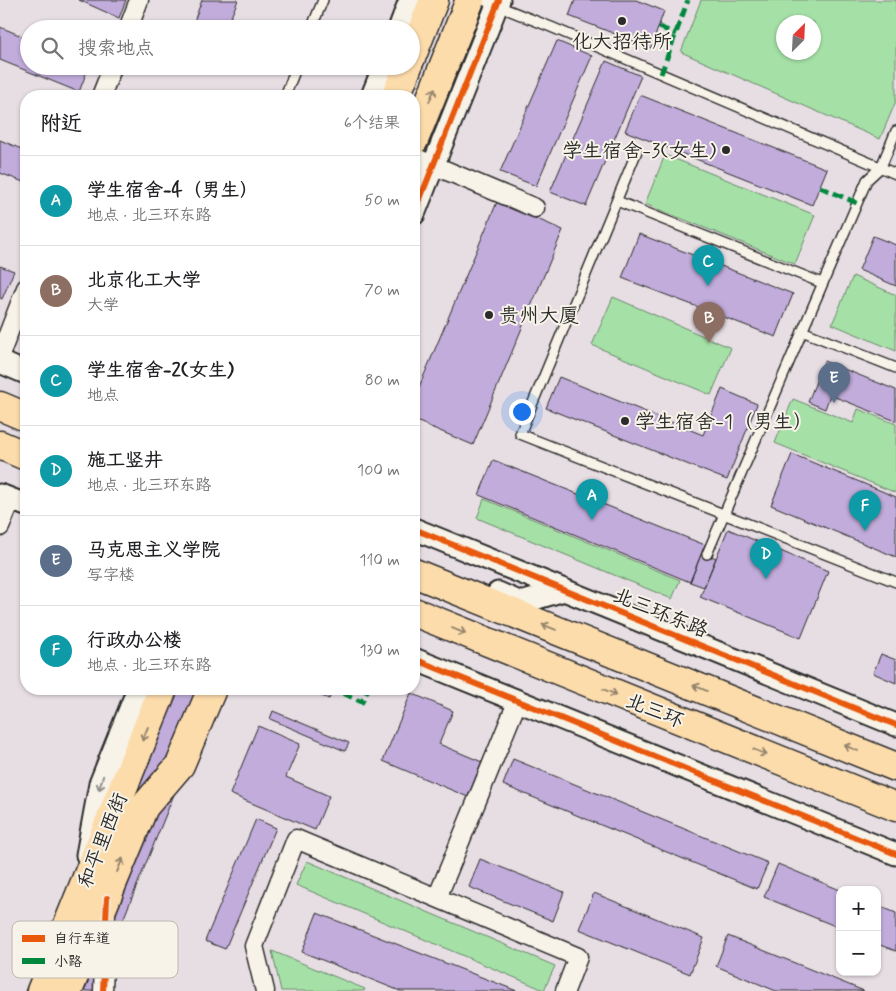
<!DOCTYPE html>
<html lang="zh">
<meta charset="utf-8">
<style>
body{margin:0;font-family:Mynerve,"LXGW WenKai TC",sans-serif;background:#f2f2f2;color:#202124}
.controls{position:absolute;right:15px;bottom:15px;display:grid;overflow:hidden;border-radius:10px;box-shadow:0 1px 4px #0004}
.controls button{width:45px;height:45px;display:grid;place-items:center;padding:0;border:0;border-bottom:1px solid #e0e0e0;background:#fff;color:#202124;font:25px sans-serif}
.compass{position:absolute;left:776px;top:15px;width:45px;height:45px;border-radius:50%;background:#fff;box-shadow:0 1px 4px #0004;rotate:24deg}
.you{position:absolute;left:521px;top:411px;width:18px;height:18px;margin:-12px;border:4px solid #fff;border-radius:50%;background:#1a73e8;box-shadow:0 0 0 8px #1a73e833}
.badge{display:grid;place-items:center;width:32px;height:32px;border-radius:50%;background:#111827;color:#fff;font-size:16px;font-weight:700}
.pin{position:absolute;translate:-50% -41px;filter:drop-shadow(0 1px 2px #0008)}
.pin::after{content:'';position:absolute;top:26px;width:18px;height:15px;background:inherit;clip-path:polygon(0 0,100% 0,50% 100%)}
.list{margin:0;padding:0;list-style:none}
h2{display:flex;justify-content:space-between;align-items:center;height:65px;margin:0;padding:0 20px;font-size:21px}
h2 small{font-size:16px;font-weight:400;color:#757577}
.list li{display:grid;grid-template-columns:32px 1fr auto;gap:15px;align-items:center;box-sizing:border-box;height:90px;padding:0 20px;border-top:1px solid #e0e0e0}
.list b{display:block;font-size:19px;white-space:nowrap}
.list p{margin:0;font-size:16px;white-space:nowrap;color:#757577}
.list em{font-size:16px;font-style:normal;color:#757577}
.icon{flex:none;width:28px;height:28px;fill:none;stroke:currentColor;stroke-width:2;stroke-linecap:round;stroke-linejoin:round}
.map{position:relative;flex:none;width:896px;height:991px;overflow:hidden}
.search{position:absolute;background:#fff;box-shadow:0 1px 4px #0004;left:20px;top:20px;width:400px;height:55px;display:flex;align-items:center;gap:12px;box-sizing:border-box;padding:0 18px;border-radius:28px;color:#757577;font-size:19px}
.panel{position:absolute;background:#fff;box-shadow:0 1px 4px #0004;left:20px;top:90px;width:400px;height:605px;border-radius:20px}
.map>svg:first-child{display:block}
.green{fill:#a5e1a7;stroke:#688669;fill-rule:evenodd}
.building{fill:#c1acdb;stroke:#2b2b2b}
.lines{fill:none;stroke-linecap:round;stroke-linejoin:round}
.service-casing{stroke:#2b2b2b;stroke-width:12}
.minor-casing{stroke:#2b2b2b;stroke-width:21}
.tertiary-casing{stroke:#2b2b2b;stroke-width:25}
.primary-casing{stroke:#2b2b2b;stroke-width:31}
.trunk-casing{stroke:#2b2b2b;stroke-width:31}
.service{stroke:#f7f3e8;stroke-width:9}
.minor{stroke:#f7f3e8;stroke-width:18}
.tertiary{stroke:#f7f3e8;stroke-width:21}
.primary{stroke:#fddcac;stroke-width:28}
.trunk{stroke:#fddcac;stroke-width:28}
.quiet{stroke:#00873e;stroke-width:5;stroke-dasharray:10 5;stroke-linecap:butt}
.cycleway-casing{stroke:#f7f3e8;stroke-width:9}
.cycleway{stroke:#e8590c;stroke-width:6}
.oneway{stroke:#94846c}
.oneway2{stroke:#918f8a}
.poi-dot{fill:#2b2b2b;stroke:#f7f3e8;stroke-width:2}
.labels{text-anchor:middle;stroke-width:4;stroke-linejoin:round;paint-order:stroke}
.poi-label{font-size:20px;fill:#2b2b2b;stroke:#f7f3e8;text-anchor:start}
.street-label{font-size:20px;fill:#2b2b2b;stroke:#f7f3e8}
.key{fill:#f7f3e8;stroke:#bab7af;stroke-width:1}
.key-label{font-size:14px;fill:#2b2b2b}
</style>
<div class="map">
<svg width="896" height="991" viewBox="0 0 896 991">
<rect width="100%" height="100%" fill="#e7dee4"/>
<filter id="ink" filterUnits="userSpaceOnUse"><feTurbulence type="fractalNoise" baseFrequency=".02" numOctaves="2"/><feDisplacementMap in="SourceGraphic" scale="10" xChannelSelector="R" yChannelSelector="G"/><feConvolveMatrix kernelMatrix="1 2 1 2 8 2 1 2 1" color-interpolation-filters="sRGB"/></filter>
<g filter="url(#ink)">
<path class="green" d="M701,0H896V101L880,139L681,52ZM814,22V52H784V22Z
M665,155L815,215L795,264L645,204Z
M853,276L896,295V351L832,324Z
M613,297L731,348L711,395L592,345Z
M793,399L853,423L858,409L896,424V493L775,443Z
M484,499L680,580L672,599L477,518Z
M307,861L555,966L544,990L296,885Z
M272,951L365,989L364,991H281Z"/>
<path class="building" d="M79,0H126L119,18Z
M202,0H238L226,29H191Z
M575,0H636L664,11L651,48L569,16Z
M0,27L29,39V66H89L79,92L0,60Z
M557,41L592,56L536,186L500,172Z
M606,61L641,76L586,206L550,192Z
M640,95L827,169L812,205L625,131Z
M0,140L26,151V183L0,173Z
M497,202L563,230L473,445L414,420V399Z
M639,234L793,294L776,337L622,278Z
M873,236L896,245V286L859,270Z
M0,266L14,271L2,299L0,298Z
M824,361L896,390V421L830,395L825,409L808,402Z
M559,377L703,435L722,389L757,404L727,480L546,408Z
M792,454L896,497V557L771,505Z
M493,460L705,545L690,582L479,495Z
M728,529L828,571L801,638L700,597Z
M702,552L716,558L704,587L690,582Z
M881,654L896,660V683L873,673Z
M148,689H217L94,991H25Z
M304,689H334L329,699Z
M411,693L453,711L439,744L482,762L468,797L383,761Z
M273,711L349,743L345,751L270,719Z
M258,726L300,744L286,777L329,796L315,830L230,794Z
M513,759L768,863L757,889L503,785Z
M256,819L276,828L225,949L205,941Z
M480,859L564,892L553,921L469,887Z
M778,864L840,890V928L764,897Z
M594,893L704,938L690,974L579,929Z
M877,905L896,913V951L877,944Z
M317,913L517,991H400L302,952Z
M728,936L864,991H776L716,966Z"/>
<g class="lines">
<defs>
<path id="service" d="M483,0L551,27L896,174
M311,29L323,0
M285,96L297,66
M637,151L520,434L896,582
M617,201L822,283
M802,331L896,368
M707,554L867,180L881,167L896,131"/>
<path id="minor" d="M128,29L139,0
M101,96L113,66
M414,157L535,208
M0,355L26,288
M0,527L11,500
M437,898L518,700
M103,991L106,912
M265,991L254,946L296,839L578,957L565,991"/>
<path id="tertiary" d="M399,29L410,0
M372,96L384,66
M414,214L499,0
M0,362L26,373
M0,495L26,505
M414,529L896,725
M498,593L521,603L564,590
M414,659L896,854
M87,855L100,784L138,689"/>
<path id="primary" d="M411,58L434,0
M396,96L408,66
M414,140L470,0
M41,991L163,689
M68,991L144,807L180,765L212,689"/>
<path id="trunk" d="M0,406L26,417
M0,445L26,456
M414,573L896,767
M414,612L896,807"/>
</defs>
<use href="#service" class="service-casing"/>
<use href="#minor" class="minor-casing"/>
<use href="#tertiary" class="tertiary-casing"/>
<use href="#primary" class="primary-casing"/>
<use href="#trunk" class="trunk-casing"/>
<use href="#service" class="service"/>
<use href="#minor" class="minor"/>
<use href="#tertiary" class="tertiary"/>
<use href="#primary" class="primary"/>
<use href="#trunk" class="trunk"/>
<path class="quiet" d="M659,27L676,34
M661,74L688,0
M820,187L857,203
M343,693L362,702L368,689"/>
<defs>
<path id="cycleway" d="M414,214L499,0
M414,529L896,725
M414,659L896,854
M103,991L107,898"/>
</defs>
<use href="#cycleway" class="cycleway-casing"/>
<use href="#cycleway" class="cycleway"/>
</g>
<defs><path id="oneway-shaft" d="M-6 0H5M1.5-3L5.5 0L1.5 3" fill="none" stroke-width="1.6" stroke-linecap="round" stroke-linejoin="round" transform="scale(1.25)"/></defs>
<g class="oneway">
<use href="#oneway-shaft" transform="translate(432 95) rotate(-68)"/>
<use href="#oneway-shaft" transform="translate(549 627) rotate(-158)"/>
<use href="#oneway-shaft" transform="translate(459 631) rotate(22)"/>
<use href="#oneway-shaft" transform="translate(700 688) rotate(-158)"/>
<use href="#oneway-shaft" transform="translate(610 692) rotate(22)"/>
<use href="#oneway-shaft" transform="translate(145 734) rotate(112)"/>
<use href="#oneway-shaft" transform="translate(851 748) rotate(-158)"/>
<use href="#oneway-shaft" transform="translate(760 752) rotate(22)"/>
<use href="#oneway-shaft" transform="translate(120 865) rotate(-68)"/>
</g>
<use class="oneway2" href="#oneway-shaft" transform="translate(101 783) rotate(107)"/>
</g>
<g class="poi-dot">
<circle cx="622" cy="21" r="5"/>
<circle cx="726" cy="150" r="5"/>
<circle cx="489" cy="315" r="5"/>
<circle cx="625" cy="421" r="5"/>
</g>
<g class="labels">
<g class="poi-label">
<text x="622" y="48" text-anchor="middle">化大招待所</text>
<text x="716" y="157" text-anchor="end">学生宿舍-3(女生)</text>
<text x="499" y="322">贵州大厦</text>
<text x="635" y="428">学生宿舍-1（男生）</text>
</g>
<g class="street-label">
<text transform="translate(661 612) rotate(22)" y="7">北三环东路</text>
<text transform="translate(655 710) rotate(22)" y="7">北三环</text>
<text transform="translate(102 840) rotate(-68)" y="7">和平里西街</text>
</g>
</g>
<rect x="12" y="921" width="166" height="57" rx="8" class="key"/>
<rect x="22" y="935" width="23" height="7" fill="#e8590c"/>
<rect x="22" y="958" width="23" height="6" fill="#00873e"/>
<g class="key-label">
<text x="54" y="943">自行车道</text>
<text x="54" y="966">小路</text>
</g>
</svg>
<div class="controls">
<button>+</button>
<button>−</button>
</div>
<svg class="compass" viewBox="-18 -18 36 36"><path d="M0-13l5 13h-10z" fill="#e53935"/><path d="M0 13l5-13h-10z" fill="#757577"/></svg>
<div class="you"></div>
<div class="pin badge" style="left:592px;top:520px;background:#0f9aa8">A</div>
<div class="pin badge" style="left:709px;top:343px;background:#8d6e63">B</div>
<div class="pin badge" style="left:708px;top:286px;background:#0f9aa8">C</div>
<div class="pin badge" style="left:766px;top:579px;background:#0f9aa8">D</div>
<div class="pin badge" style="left:834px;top:403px;background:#5c6f8a">E</div>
<div class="pin badge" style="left:865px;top:531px;background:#0f9aa8">F</div>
<div class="search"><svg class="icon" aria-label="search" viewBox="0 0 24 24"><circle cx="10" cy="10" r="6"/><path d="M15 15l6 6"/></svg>搜索地点</div>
<section class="panel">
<h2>附近<small>6个结果</small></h2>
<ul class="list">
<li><span class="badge" style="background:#0f9aa8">A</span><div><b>学生宿舍-4（男生）</b><p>地点 · 北三环东路</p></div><em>50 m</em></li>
<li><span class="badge" style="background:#8d6e63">B</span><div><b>北京化工大学</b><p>大学</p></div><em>70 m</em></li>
<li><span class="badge" style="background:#0f9aa8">C</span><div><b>学生宿舍-2(女生)</b><p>地点</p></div><em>80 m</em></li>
<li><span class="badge" style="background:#0f9aa8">D</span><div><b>施工竖井</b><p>地点 · 北三环东路</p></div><em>100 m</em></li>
<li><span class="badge" style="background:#5c6f8a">E</span><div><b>马克思主义学院</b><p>写字楼</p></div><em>110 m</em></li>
<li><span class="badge" style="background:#0f9aa8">F</span><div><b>行政办公楼</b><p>地点 · 北三环东路</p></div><em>130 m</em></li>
</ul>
</section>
</div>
